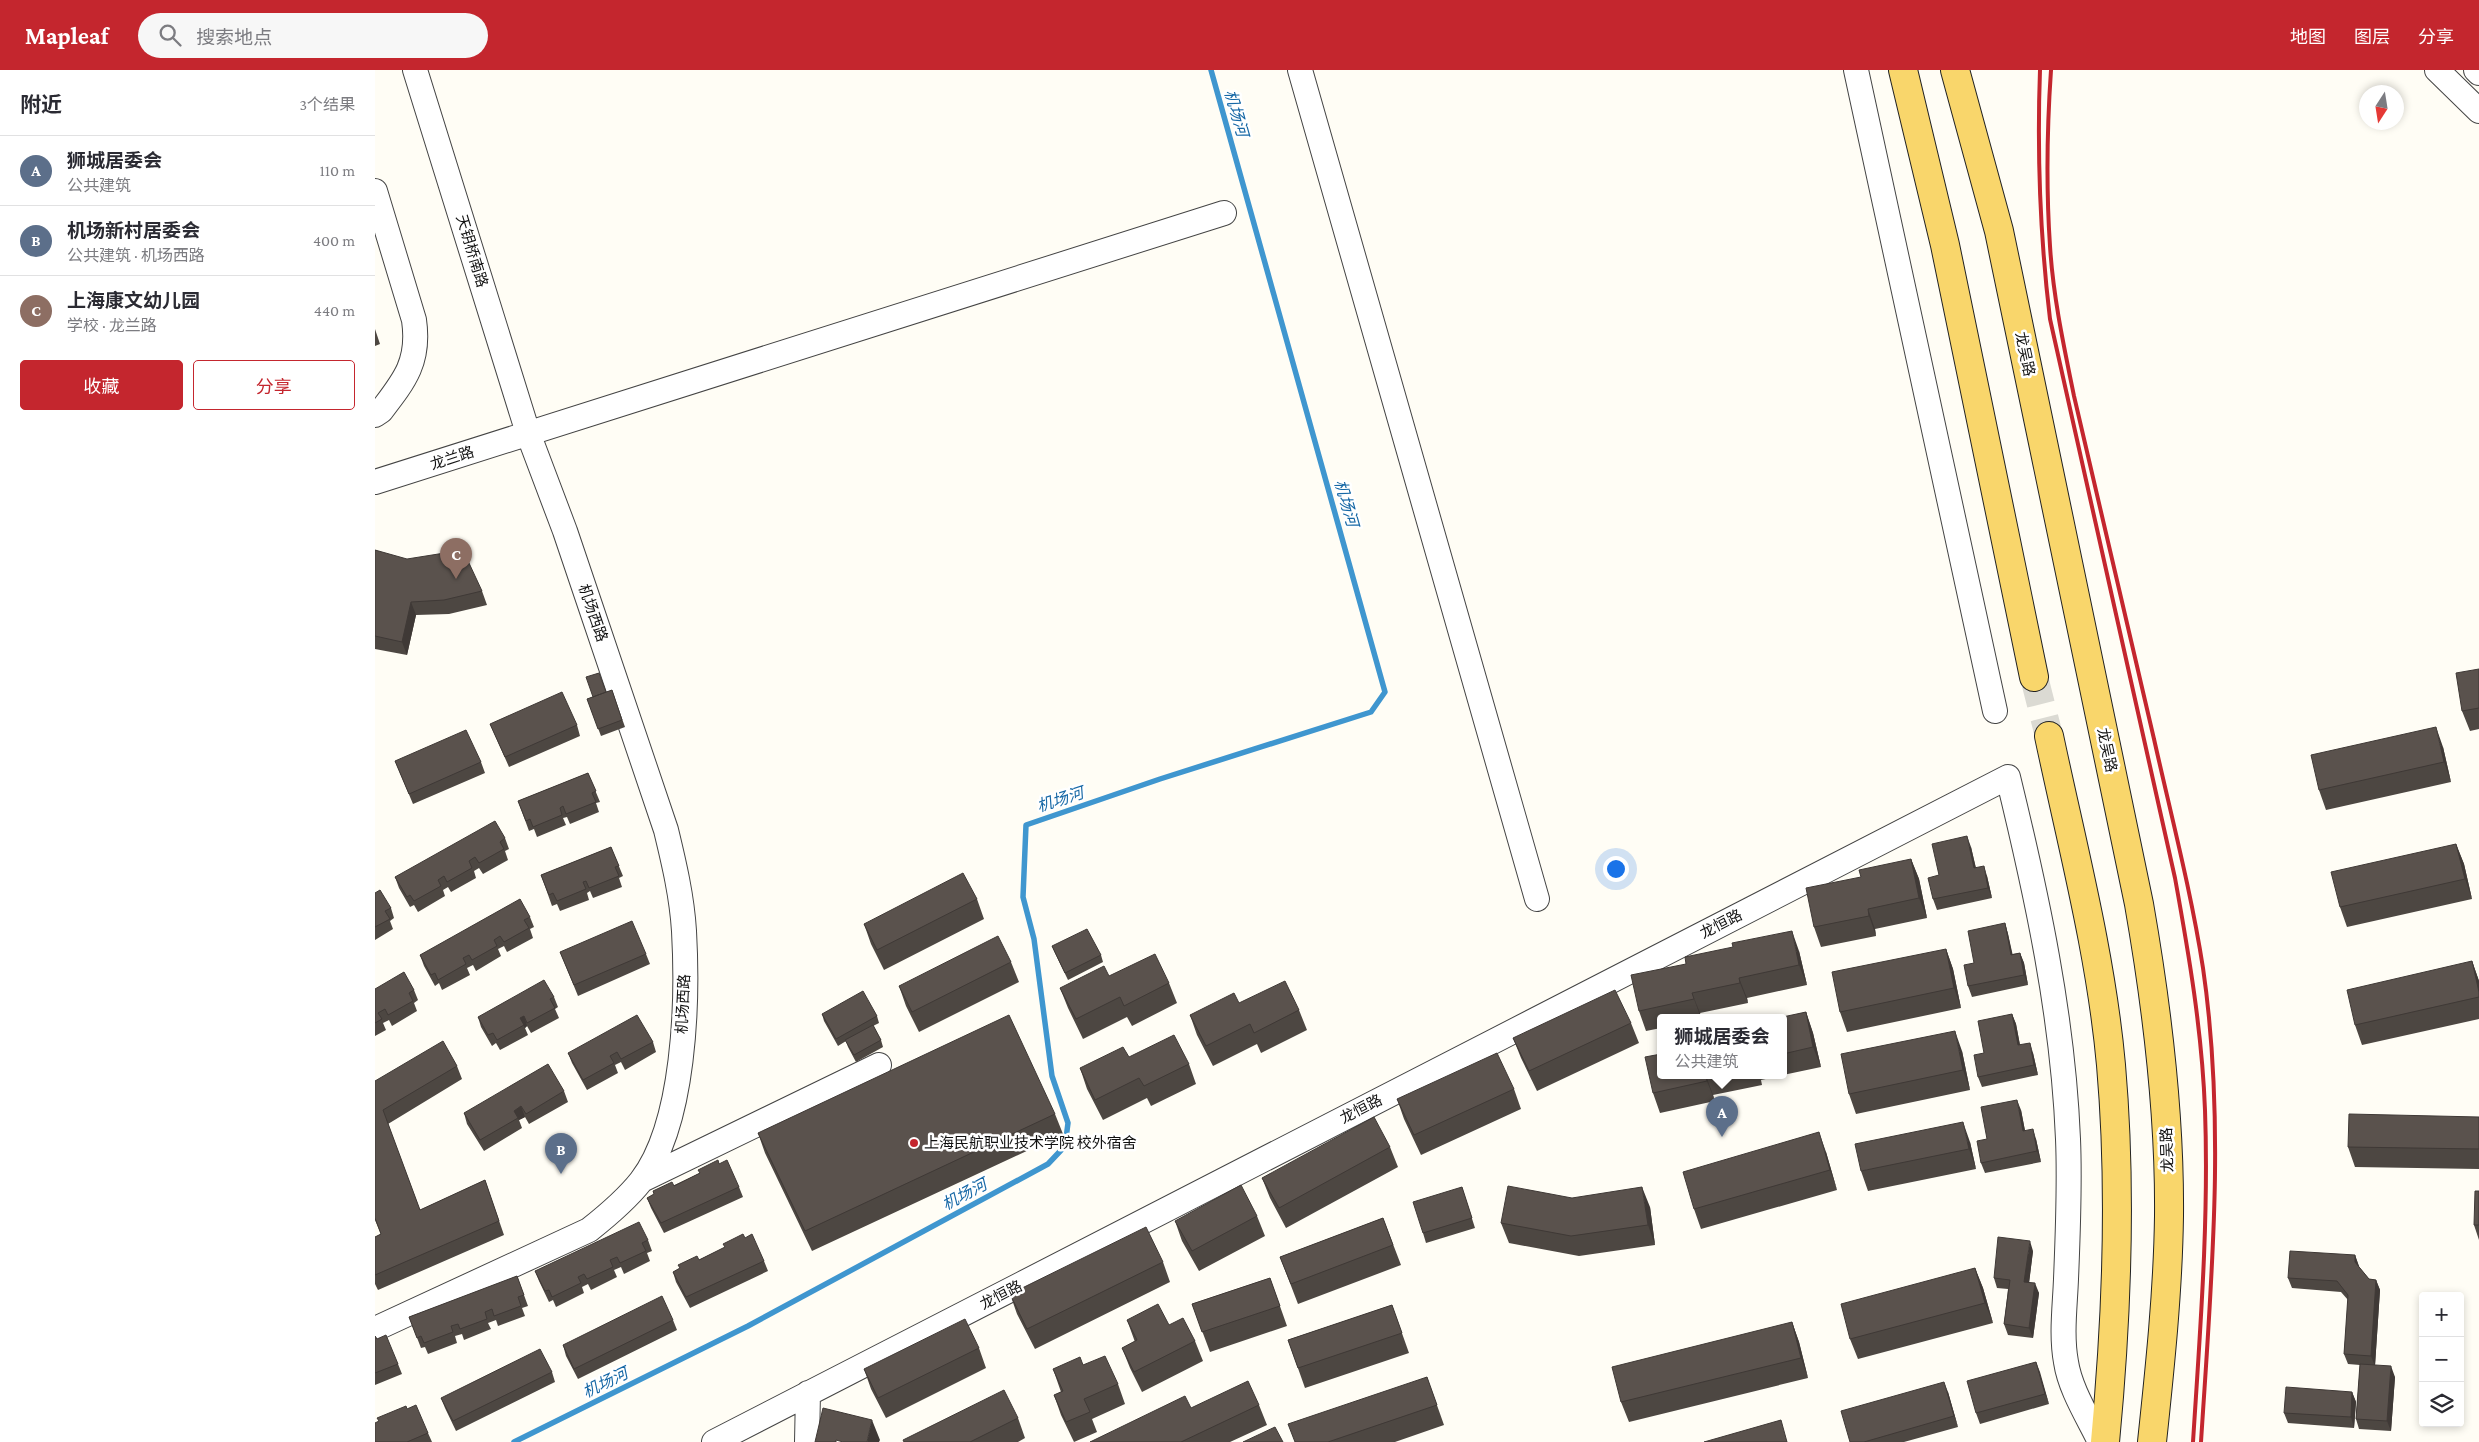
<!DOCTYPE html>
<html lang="zh">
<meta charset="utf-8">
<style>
body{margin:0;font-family:"Crimson Pro","Noto Sans SC",serif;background:#f7f7f7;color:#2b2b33}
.controls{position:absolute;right:15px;bottom:15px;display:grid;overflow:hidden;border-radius:5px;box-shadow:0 2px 8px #0003}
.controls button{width:45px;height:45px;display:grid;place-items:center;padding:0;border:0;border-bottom:1px solid #e1e1e2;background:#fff;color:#2b2b33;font:25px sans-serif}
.compass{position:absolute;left:1984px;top:15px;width:45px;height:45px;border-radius:50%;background:#fff;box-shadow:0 2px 8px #0003;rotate:192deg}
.you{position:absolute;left:1240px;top:798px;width:18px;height:18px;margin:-12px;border:4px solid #fff;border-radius:50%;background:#1a73e8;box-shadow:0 0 0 8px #1a73e833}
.badge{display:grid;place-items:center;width:32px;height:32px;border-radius:50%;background:#c4262e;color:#fff;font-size:16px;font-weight:700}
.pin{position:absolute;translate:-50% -41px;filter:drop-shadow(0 1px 2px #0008)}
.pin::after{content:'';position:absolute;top:26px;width:18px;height:15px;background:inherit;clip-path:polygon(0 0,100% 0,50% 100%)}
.popup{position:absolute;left:1282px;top:944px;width:130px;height:65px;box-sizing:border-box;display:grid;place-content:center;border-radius:5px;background:#fff;filter:drop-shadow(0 1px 4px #0005);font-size:16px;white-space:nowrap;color:#7c7c81}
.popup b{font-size:19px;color:#2b2b33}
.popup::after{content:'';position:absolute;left:50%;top:100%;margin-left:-10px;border:10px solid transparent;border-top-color:#fff}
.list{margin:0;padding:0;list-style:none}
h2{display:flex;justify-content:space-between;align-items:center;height:65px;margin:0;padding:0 20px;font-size:21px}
h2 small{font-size:16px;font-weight:400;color:#7c7c81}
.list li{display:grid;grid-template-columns:32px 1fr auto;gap:15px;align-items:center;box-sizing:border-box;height:70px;padding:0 20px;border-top:1px solid #e1e1e2}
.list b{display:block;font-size:19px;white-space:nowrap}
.list p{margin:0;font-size:16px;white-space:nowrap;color:#7c7c81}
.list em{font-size:16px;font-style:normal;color:#7c7c81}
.actions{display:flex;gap:10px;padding:15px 20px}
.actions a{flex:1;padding:11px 0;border:1px solid #c4262e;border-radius:5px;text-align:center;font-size:18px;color:#c4262e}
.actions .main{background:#c4262e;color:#fff}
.icon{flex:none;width:28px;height:28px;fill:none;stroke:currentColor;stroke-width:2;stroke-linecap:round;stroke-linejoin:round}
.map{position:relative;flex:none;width:2104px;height:1372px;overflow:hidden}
header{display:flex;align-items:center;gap:30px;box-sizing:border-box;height:70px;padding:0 25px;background:#c4262e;color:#fff}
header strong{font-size:24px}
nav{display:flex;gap:28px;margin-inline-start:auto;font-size:18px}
.search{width:350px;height:45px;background:#f7f7f7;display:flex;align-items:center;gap:12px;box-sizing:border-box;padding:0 18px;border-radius:28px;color:#7c7c81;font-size:19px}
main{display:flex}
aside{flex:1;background:#fff}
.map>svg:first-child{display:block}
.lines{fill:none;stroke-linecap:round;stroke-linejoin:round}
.stream{stroke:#3f96cf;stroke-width:5.5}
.major-tunnel{stroke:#dbdad3;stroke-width:28;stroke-dasharray:28 14;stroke-linecap:butt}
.minor-casing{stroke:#444;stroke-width:26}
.major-casing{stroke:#222;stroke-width:30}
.minor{stroke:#fff;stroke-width:24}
.major{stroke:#f9d66b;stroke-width:28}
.rail{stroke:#c4262e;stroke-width:4}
.wall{fill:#4d4742}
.shaded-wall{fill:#3f3936}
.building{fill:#5a524d;stroke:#3f3936}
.poi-dot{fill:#c4262e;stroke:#fff;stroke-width:2}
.labels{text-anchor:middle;stroke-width:5;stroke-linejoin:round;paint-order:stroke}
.street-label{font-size:15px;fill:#111;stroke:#fff}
.poi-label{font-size:15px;fill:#111;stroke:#fff;text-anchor:start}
.water-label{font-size:16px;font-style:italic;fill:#1768a6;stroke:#fff}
</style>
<header>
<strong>Mapleaf</strong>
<div class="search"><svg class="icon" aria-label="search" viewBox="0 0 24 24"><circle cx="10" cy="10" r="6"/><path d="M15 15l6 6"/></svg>搜索地点</div>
<nav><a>地图</a><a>图层</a><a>分享</a></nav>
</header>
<main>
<aside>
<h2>附近<small>3个结果</small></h2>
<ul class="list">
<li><span class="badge" style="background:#5c6f8a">A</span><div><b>狮城居委会</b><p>公共建筑</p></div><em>110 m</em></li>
<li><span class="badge" style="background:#5c6f8a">B</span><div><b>机场新村居委会</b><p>公共建筑 · 机场西路</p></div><em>400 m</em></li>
<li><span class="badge" style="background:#8d6e63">C</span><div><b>上海康文幼儿园</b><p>学校 · 龙兰路</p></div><em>440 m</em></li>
</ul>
<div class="actions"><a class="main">收藏</a><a>分享</a></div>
</aside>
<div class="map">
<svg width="2104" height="1372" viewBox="0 0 2104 1372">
<rect width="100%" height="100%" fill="#fffdf5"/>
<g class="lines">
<path class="stream" d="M139,1372L373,1256L673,1094L690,1076L693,1053L677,1006L659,869L648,827L651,755L785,709L996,642L1010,622L836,0"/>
<path class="major-tunnel" d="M1659,607L1674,666"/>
<defs>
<path id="minor" d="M925,0L1162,829
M1481,0L1620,641
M2062,0L2104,41
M2101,0L2104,3
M0,121L39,250C45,291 30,310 6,341L0,345
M0,412L849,143
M267,1110L504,995
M0,1259L214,1160C233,1145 251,1130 266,1111C310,1054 313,931 309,861C307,827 299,793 291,760L190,461L153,363L40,0
M339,1372L1633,707C1662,826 1688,946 1693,1069C1695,1115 1693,1162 1691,1209C1690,1236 1686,1265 1691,1292C1695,1319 1713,1347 1725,1372
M432,1372L433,1323"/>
<path id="major" d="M1528,0L1570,175L1659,607
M1580,0L1624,161L1764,834C1782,937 1795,1041 1794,1146C1793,1221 1785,1297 1777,1372
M1674,666C1697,775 1726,884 1736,995C1747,1121 1742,1247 1730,1372"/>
</defs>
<use href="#minor" class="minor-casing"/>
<use href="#major" class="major-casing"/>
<use href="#minor" class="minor"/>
<use href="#major" class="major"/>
<path class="rail" d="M1665,0C1662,83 1665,166 1675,249L1800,808C1814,885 1827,961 1830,1040C1834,1150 1825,1262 1818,1372
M1676,0C1672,58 1671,117 1675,176C1678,226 1689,277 1699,326C1725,441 1752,555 1779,669C1796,745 1816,821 1828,898C1851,1055 1836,1215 1826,1372"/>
</g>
<path class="wall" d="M0,259L5,274L0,276Z
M0,480L107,521L112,535L74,544L41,545L32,585L0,579Z
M2104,599V659L2095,661L2087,641Z
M237,620L250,657L226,666L212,629Z
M115,654L202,655L205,666L134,697Z
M2068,677L2076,712L1951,740L1944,720Z
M20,691L106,692L110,703L38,734Z
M213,703L225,732L221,733L224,742L195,754L192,747L188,748L191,755L162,767L159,759L154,761L143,731Z
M130,768L134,779L130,781L133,790L108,804L104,798L99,801L101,808L76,822L73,817L68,820L70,826L43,842L39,835L35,837L24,818L20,807Z
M2081,774L2089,794L2097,829L1972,857L1965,837Z
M236,777L248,806L244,808L247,817L218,828L215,821L212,823L214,830L185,841L182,834L177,836L166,805Z
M1596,777L1601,798L1612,806L1617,828L1562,840L1558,829L1564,805Z
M1536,789L1544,809L1552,848L1500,859L1501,866L1446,877L1439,857Z
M0,823L16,838L19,848L15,851L18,859L0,870Z
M602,829L609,849L509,900L496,874L489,854Z
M155,847L159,857L155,859L158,868L132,882L129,876L123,879L126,886L101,901L98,895L92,898L95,905L67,920L64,913L60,916L49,896L45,885Z
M1630,853L1633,864L1637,884L1645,883L1649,893L1653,915L1597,927L1593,916L1599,893Z
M677,876L726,885L728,892L693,910L680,883Z
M1571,879L1578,899L1586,938L1472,962L1465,942Z
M1424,881L1432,915L1372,928L1373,933L1325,943L1326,948H1286V958L1271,961L1264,941Z
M185,882L271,884L275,894L203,926Z
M2097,891L2104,911V949L1987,975L1980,955Z
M636,892L644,912L544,962L531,936L524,916Z
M734,906L794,913L802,933L757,956L752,947L708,969L693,938L685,918Z
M0,919L39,920L43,930L39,933L42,941L17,956L14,950L8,953L11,960L0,966Z
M179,927L183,937L180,939L184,948L156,963L152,956L150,958L153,965L125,980L121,973L117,976L106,957L103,947Z
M864,933L924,940L932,960L886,983L882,974L838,996L822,965L815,945Z
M1431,942L1438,963L1446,997L1408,1005V948Z
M447,944L502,946L504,953L498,956L506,970L508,977L481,992L473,977L471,971L463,976L449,951Z
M1637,944L1641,954L1645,975L1658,983L1663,1005L1607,1017L1603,1007L1609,983Z
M1256,953L1264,973L1162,1021L1146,988L1138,968Z
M278,972L281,982L250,1000L246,992L240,995L243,1003L212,1020L197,993L193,983Z
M1587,981L1595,1020L1481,1044L1474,1024Z
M754,987L814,994L821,1014L776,1036L772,1028L728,1050L712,1019L705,998Z
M82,996L87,1009L13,1054L45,1140L110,1110L129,1165L3,1220L0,1214V1167L6,1164L0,1150V1011Z
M1286,1006H1405L1386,1010L1387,1015L1338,1025L1340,1031L1285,1043L1278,1023Z
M1139,1019L1146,1039L1046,1085L1029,1049L1022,1029Z
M189,1021L193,1032L154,1054L150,1047L144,1050L147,1058L109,1081L92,1054L89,1043Z
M1646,1040L1650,1061L1661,1069L1666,1092L1610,1103L1606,1093L1612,1069Z
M680,1044L688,1064L437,1181L390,1083L383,1063Z
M2104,1047V1099L1980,1097L1973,1077Z
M1595,1072L1601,1099L1493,1121L1486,1101Z
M1015,1077L1023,1097L911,1158L895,1128L887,1108Z
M1451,1082L1462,1120L1326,1159L1319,1139Z
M344,1094L364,1117L368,1127L289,1163L276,1138L272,1128Z
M1087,1117L1100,1158L1051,1173L1048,1163Z
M2104,1121V1170L2099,1155Z
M1197,1128L1275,1137L1280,1175L1204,1186L1134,1173L1126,1153Z
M882,1146L890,1166L824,1201L807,1171L800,1151Z
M1008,1148L1026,1195L923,1234L905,1187Z
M370,1168L389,1191L393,1201L315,1238L301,1212L298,1202Z
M273,1170L277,1181L272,1183L275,1191L249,1204L246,1197L239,1200L242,1207L216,1220L213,1214L207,1217L209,1223L181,1237L178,1230L174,1232L164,1211L160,1201Z
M1658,1181L1654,1212L1664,1223L1658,1268L1633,1265L1629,1254L1633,1219L1622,1218L1619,1208Z
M1980,1185L1984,1197L1994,1209L2001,1210L2005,1220L2000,1295L2020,1307L2016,1361L1984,1359L1981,1349L1985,1295L1973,1294L1969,1284L1973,1230L1966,1222L1917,1218L1913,1208Z
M788,1192L795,1212L660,1279L642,1244L635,1224Z
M1600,1198L1608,1218L1618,1253L1483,1289L1475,1269Z
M142,1206L153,1236L147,1238L150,1246L123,1256L121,1250L113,1253L116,1259L89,1270L87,1264L80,1266L82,1273L53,1284L50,1277L46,1278L34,1247Z
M895,1208L912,1256L835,1282L817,1234Z
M1017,1235L1034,1283L930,1318L913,1270Z
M298,1250L302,1260L203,1309L191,1286L188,1275Z
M752,1250L794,1255L820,1271L828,1291L767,1322L755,1298L747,1278L760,1272Z
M1417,1252L1424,1272L1433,1308L1254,1352L1246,1332Z
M0,1266L23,1294L27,1304L0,1315Z
M604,1278L611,1298L511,1348L496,1319L489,1299Z
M1661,1292L1674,1334L1605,1354L1601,1343Z
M708,1295L743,1314L750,1334L717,1349L722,1362L699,1372L686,1345L679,1325L686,1322L678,1299Z
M177,1302L180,1312L81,1361L70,1338L66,1328Z
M1052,1307L1069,1355L1020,1372H920Z
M1573,1322L1583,1357L1529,1372H1475Z
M1977,1322L1981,1332L1979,1358L1913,1353L1909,1343Z
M884,1335L892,1355L855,1372H715L816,1338Z
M32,1339L53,1363L57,1372H0Z
M643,1348L650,1368L643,1372H529Z"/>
<path class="shaded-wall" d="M36,532L41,545L32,585L27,572Z
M2061,657L2068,677L2076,712L2069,692Z
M1592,766L1596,777L1603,808L1599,798Z
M2081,774L2089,794L2097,829L2090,809Z
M1536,789L1544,809L1552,848L1544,828Z
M1609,796L1612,806L1617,828L1613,818Z
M1493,839L1500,859L1501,866L1494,846Z
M1630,853L1633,864L1640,895L1636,885Z
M1417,861L1424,881L1432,915L1424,895Z
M1571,879L1578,899L1586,938L1579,918Z
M1645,883L1649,893L1653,915L1649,905Z
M2097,891L2104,911V922Z
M1364,908L1372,928L1373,933L1365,913Z
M1317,923L1325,943L1326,948L1319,929Z
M1431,942L1438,963L1446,997L1438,977Z
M1637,944L1641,954L1647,986L1643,975Z
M149,946L152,956L150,958L145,948Z
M1580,961L1587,981L1595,1020L1588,1000Z
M1655,973L1658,983L1663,1005L1659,995Z
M1331,1006L1338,1025L1340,1031L1332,1011Z
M1642,1030L1646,1040L1652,1071L1648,1061Z
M146,1036L150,1047L144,1050L139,1041Z
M1588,1052L1595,1072L1601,1099L1594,1079Z
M1658,1059L1661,1069L1666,1092L1662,1081Z
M1444,1062L1451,1082L1462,1120L1455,1100Z
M1267,1117L1275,1137L1280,1175L1273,1155Z
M1655,1171L1658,1181L1653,1222L1649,1212Z
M1980,1185L1984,1196V1202L1980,1192Z
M1600,1198L1608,1218L1618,1253L1610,1233Z
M2001,1210L2005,1220L2000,1296L1996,1286Z
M1660,1213L1664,1223L1658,1268L1654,1258Z
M1417,1252L1424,1272L1433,1308L1426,1288Z
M1661,1292L1665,1302L1674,1334L1670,1324Z
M2016,1296L2020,1307L2016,1361L2012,1351Z
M1569,1312L1573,1322L1583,1357L1579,1346Z
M1977,1322L1981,1332L1979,1358L1976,1347Z
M497,1350L505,1370L504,1372H492Z"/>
<path class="building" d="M87,478L107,521L69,530L36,532L27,572L0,566V480L32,489L76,482Z
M2104,599V638L2087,641L2081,603Z
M224,603L231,622L218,627L211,607Z
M237,620L247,650L223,659L212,629Z
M187,622L202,655L130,687L115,654Z
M2061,657L2069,692L1944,720L1936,685Z
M91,660L106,692L34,724L20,691Z
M213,703L221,721L217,723L221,732L191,744L188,736L185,738L187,745L158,757L155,749L151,751L143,731Z
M120,751L130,768L125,772L129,779L104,793L100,787L94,791L97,798L72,812L69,806L63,810L66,816L39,831L35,825L32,827L20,807Z
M1592,766L1599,798L1609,796L1613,818L1558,829L1553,808L1564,805L1557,774Z
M2081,774L2090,809L1965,837L1956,802Z
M236,777L244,796L240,797L244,806L214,818L211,811L208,812L211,819L182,831L178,823L174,825L166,805Z
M1536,789L1544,828L1493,839L1494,846L1439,857L1431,818L1486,807L1484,800Z
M588,803L602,829L502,880L489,854Z
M5,820L16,838L10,841L15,849L0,857V823Z
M145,829L155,847L149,850L154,858L129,872L125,866L119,870L122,876L97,890L94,885L88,888L91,894L63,910L60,903L56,905L45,885Z
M257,851L271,884L199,915L185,882Z
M1630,853L1636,885L1645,883L1649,905L1593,916L1589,895L1599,893L1593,861Z
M712,859L726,885L690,903L677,876Z
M1417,861L1424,895L1364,908L1365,913L1317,923L1319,929L1264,941L1256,905L1311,894L1310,887L1358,877L1357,873Z
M623,866L636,892L537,942L524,916Z
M1571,879L1579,918L1465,942L1457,902Z
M780,884L794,913L749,936L745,927L701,949L685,918L729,896L734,906Z
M2097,891L2104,922V927L1980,955L1972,920Z
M29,902L39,920L34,923L38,931L13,945L10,939L3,943L7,949L0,953V919Z
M169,910L179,927L175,929L180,938L152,953L149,946L145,948L149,955L122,970L118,963L113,965L103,947Z
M910,911L924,940L879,963L875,954L831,976L815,945L859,923L864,933Z
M1240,920L1256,953L1154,1001L1138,968Z
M488,921L502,946L461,969L447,944Z
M1431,942L1438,977L1408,984V948H1403Z
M1637,944L1643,975L1655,973L1659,995L1603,1007L1599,985L1609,983L1603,951Z
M262,945L278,972L246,989L242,982L235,986L239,993L208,1010L193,983Z
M634,945L680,1044L430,1161L383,1063Z
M498,955L506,970L479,985L470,970Z
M1580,961L1588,1000L1474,1024L1466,984Z
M799,965L814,994L769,1016L764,1008L720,1030L705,998L748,977L754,987Z
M68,971L82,996L8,1040L45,1140L110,1110L124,1151L0,1205V1167L6,1164L0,1148V1011Z
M1122,983L1139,1019L1039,1065L1022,1029Z
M1286,984V1006H1331L1332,1011L1278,1023L1270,987Z
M173,994L189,1021L151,1044L146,1036L139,1041L143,1048L105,1070L89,1043Z
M1642,1030L1648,1061L1658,1059L1662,1081L1606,1093L1602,1071L1612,1069L1606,1037Z
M1974,1044L2104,1047V1079L1973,1077Z
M999,1047L1015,1077L904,1138L887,1108Z
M1588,1052L1594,1079L1486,1101L1480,1074Z
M1444,1062L1455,1100L1319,1139L1308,1102Z
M343,1090L344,1094L352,1090L364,1117L286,1153L272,1128L279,1124L278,1121L297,1112L299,1116L325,1103L323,1100Z
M866,1115L882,1146L817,1181L800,1151Z
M1133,1116L1197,1128L1267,1117L1273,1155L1196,1166L1126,1153Z
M1087,1117L1097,1148L1048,1163L1038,1132Z
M2100,1121H2104V1155H2099Z
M1008,1148L1018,1175L916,1214L905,1187Z
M264,1152L273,1170L267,1173L271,1181L245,1193L242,1187L235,1190L238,1197L212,1209L209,1204L203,1207L206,1213L177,1227L174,1220L170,1221L160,1201Z
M771,1157L788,1192L652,1259L635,1224Z
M368,1164L370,1168L377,1164L389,1191L311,1227L298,1202L305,1198L303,1195L322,1186L324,1190L350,1177L348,1174Z
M1623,1167L1655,1171L1649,1212L1660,1213L1654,1258L1629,1254L1635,1210L1619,1208Z
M1915,1181L1980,1185V1192L1994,1209L2001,1210L1996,1286L1969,1284L1973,1225L1962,1211L1913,1208Z
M1600,1198L1610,1233L1475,1269L1466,1234Z
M142,1206L149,1225L143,1227L146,1236L119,1246L117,1239L110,1242L112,1249L85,1259L83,1254L76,1256L78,1262L49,1273L46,1266L42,1268L34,1247Z
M895,1208L905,1236L827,1262L817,1234Z
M287,1226L298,1250L199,1299L188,1275Z
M783,1234L794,1255L808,1248L820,1271L759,1302L747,1278L762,1270L752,1250Z
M1017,1235L1027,1263L923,1298L913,1270Z
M590,1249L604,1278L503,1328L489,1299Z
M1417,1252L1426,1288L1246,1332L1237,1297Z
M11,1265L23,1294L0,1303V1266L2,1269Z
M165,1279L177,1302L78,1351L66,1328Z
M730,1286L743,1314L709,1329L715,1342L691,1352L679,1325L688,1321L678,1299L705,1287L708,1295Z
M1661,1292L1670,1324L1601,1343L1592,1311Z
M1985,1294L2016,1296L2012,1351L1981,1349Z
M1052,1307L1062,1335L953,1372H920L913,1354Z
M873,1311L884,1335L806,1372H715L810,1326L816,1338Z
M1569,1312L1579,1346L1489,1372H1475L1466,1341Z
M1911,1317L1977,1322L1976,1347L1909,1343Z
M629,1320L643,1348L595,1372H529L528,1370Z
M41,1335L53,1363L32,1372H0V1353L4,1351L2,1348L31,1336L32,1339Z
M448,1338L497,1350L492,1372H468L461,1370V1372H440Z
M1406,1350L1412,1372H1329Z
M900,1357L908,1372H868Z"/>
<circle class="poi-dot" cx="539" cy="1073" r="5"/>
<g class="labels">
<g class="street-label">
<text transform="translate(97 181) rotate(73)" y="5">天钥桥南路</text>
<text transform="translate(1650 284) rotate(78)" y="5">龙吴路</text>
<text transform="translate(77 388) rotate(-18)" y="5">龙兰路</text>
<text transform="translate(218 543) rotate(71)" y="5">机场西路</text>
<text transform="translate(1732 680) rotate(78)" y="5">龙吴路</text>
<text transform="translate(1346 854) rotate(-27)" y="5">龙恒路</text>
<text transform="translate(308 934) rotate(-87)" y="5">机场西路</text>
<text transform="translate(986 1039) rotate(-27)" y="5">龙恒路</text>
<text transform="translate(1792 1080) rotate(-92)" y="5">龙吴路</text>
<text transform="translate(626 1225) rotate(-27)" y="5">龙恒路</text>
</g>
<g class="poi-label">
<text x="549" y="1078">上海民航职业技术学院 校外宿舍</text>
</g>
<g class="water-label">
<text transform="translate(862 43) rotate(74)" y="6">机场河</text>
<text transform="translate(972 433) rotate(74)" y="6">机场河</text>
<text transform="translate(685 729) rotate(-18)" y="6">机场河</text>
<text transform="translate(589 1124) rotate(-28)" y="6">机场河</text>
<text transform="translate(230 1312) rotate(-26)" y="6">机场河</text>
</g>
</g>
</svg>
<div class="controls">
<button>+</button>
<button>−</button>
<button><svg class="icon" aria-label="layers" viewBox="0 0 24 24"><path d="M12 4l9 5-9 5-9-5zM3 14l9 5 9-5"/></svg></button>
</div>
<svg class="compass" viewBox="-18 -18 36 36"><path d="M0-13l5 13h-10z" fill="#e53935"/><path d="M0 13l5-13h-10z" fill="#7c7c81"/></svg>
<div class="you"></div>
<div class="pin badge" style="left:1347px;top:1067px;background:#5c6f8a">A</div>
<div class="popup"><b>狮城居委会</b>公共建筑</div>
<div class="pin badge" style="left:186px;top:1104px;background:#5c6f8a">B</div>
<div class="pin badge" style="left:81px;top:509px;background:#8d6e63">C</div>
</div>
</main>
